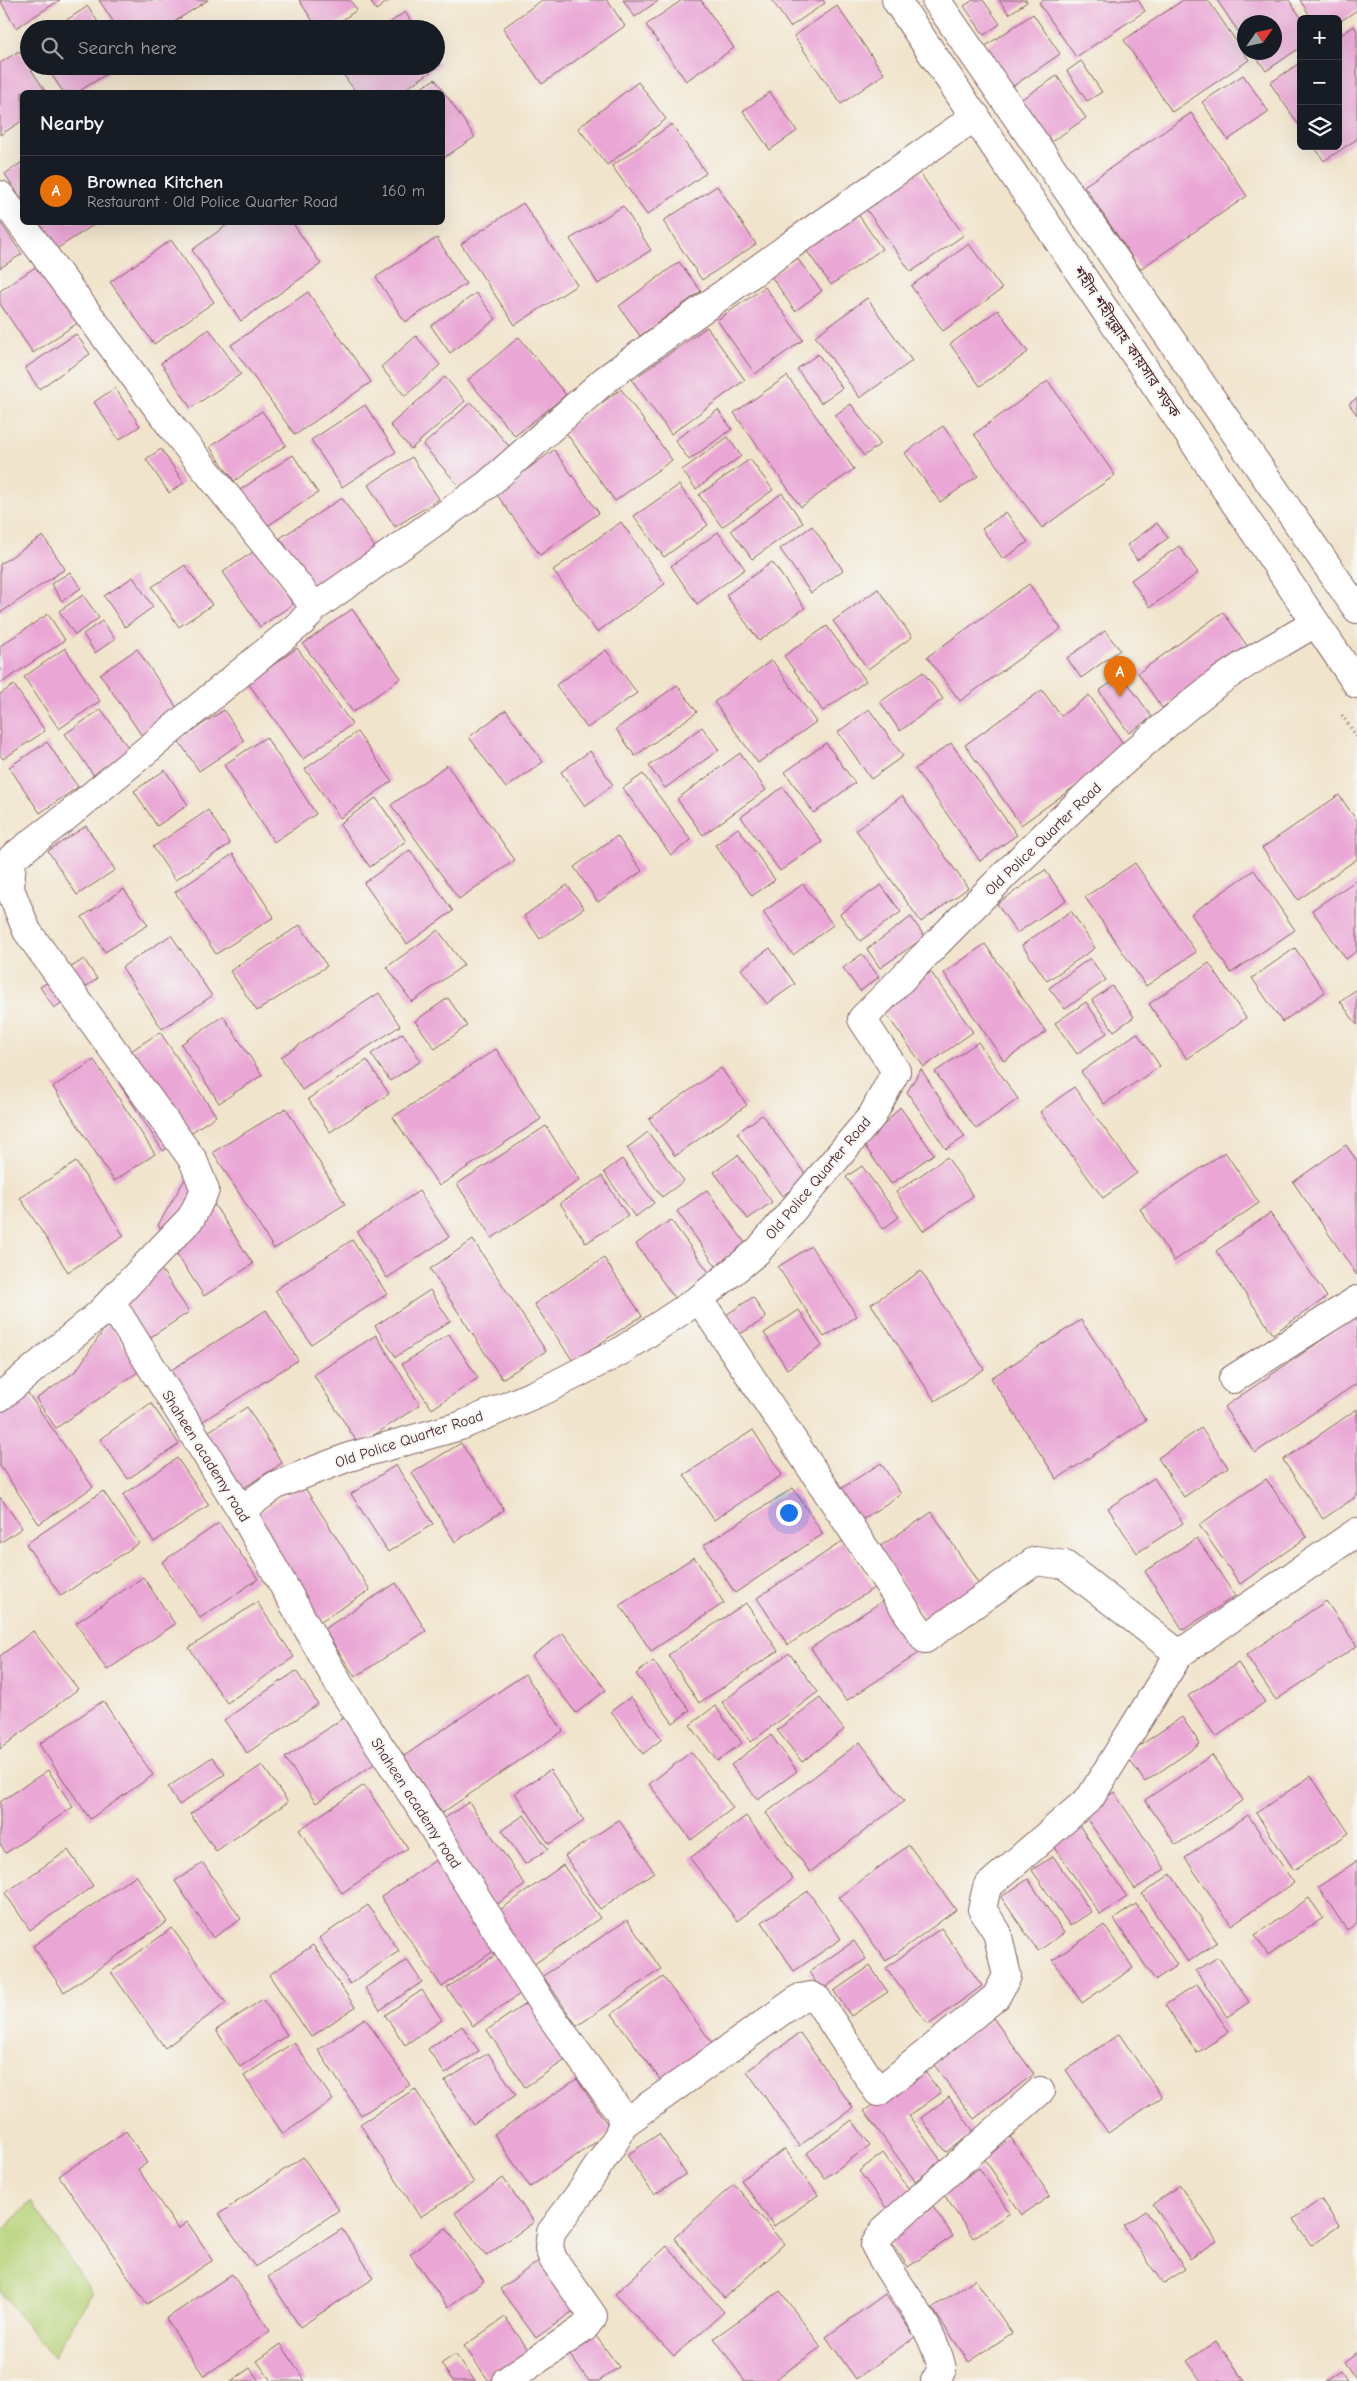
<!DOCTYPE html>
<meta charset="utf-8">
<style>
body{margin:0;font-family:"Comic Neue","Noto Sans Bengali",sans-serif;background:#20242c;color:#f1f3f6}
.controls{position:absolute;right:15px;top:15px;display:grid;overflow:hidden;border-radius:8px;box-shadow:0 5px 20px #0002}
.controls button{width:45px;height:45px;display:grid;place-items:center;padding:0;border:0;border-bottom:1px solid #363941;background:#171b24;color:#f1f3f6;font:25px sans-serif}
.compass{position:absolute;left:1237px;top:15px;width:45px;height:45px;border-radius:50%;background:#171b24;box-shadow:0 5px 20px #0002;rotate:56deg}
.you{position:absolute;left:788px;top:1512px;width:18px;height:18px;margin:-12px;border:4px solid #fff;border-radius:50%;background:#1a73e8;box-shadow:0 0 0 8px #1a73e833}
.badge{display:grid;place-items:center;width:32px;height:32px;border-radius:50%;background:#d1495b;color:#fff;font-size:16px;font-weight:700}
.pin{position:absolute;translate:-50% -41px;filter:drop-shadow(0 1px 2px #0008)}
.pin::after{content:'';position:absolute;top:26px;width:18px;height:15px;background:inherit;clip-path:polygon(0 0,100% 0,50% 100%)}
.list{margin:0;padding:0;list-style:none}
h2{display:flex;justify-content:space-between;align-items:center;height:65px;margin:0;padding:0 20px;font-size:21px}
h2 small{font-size:16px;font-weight:400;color:#9ea1a6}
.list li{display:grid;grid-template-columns:32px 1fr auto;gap:15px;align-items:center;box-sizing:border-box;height:70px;padding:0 20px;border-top:1px solid #363941}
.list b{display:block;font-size:19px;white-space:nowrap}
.list p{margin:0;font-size:16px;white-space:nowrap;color:#9ea1a6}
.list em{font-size:16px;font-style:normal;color:#9ea1a6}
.icon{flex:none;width:28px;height:28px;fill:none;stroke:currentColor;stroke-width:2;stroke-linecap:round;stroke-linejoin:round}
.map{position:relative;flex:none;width:1357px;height:2381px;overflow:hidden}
.search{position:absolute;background:#171b24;box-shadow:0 5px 20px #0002;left:20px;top:20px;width:425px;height:55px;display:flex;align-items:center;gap:12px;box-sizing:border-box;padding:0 18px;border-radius:28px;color:#9ea1a6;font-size:19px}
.panel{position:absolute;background:#171b24;box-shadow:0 5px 20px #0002;left:20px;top:90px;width:425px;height:135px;border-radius:8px}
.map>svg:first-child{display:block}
.green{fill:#b8d379;stroke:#817952}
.building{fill:#eaa7d6}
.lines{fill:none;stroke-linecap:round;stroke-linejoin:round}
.minor-casing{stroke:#846463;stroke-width:30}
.major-casing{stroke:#846463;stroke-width:30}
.path{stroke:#846463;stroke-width:3;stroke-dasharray:1 4;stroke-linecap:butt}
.minor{stroke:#fff;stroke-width:28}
.major{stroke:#fff;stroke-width:28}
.labels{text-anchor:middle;stroke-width:4;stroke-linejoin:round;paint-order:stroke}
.street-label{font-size:15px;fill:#4a1f2b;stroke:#f6f6f2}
</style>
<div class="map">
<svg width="1357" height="2381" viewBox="0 0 1357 2381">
<rect width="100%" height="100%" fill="#f6f6f2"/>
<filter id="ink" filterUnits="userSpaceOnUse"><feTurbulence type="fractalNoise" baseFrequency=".02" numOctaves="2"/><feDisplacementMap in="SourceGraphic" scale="10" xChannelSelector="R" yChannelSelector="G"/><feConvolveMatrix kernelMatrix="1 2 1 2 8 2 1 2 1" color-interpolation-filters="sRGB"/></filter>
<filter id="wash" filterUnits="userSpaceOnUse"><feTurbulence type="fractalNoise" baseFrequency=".0096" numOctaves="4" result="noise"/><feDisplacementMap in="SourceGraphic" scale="20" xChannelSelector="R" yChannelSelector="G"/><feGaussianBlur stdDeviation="1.12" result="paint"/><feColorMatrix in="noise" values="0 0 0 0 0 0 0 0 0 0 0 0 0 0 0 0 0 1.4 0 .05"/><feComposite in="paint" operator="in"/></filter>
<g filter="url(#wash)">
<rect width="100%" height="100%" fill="#f1e4cc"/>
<path class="green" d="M31,2201L92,2293L53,2358L0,2291V2234Z"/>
<g id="blocks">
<path class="building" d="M0,0H60L16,28Z
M99,0H208L163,29H118Z
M299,0H350L357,10L329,29H318Z
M370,0H390L376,10Z
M542,0H607L625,26L542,84L503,28Z
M623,0H659L635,17Z
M682,0H701L734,48L686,81L646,25Z
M772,0H823L825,3L790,27Z
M973,0H983L1000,24L984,35L964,6Z
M999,0H1026L1027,2L1009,14Z
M1043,0H1138L1145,11L1076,57L1039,3Z
M1183,0H1208L1249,60L1172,112L1124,40Z
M1217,0H1289L1302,19L1301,47L1266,71L1253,52H1274V22H1244V40Z
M1300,0H1357V10L1338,23V19H1312Z
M88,6L102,29H53Z
M837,6L884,74L841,104L794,36Z
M405,12L416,29H381Z
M1033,14L1060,54L1009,89L981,49Z
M1354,26L1357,31V139L1324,161L1314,146H1338V37Z
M19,51L46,92H22V121L0,135V63Z
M436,58L441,65L401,92H356L337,66H436Z
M1081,61L1102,92L1087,101L1067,71Z
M1301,62V128L1270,83Z
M46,66H119L78,92H63Z
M1243,75L1269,112L1228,140L1202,102Z
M1057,76L1086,118L1044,147L1014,104Z
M435,79L475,137L442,159V92H415Z
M638,82L666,119L607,165L578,128Z
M770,92L797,131L770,150L743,111Z
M1191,113L1247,196L1140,269L1084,186Z
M672,124L706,173L647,215L612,166Z
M22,162V201L5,174Z
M919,172L964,235L911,272L866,209Z
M717,186L756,244L702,280L663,221Z
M523,203L577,285L515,325L461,244Z
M623,206L651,250L598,284L570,239Z
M855,210L882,249L831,285L804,247Z
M0,222L22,254L0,268Z
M37,222H98L55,250Z
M231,222H292L321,264L241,321L192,250Z
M437,238L466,284L405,322L376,277Z
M171,240L214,302L154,344L110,282Z
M969,244L1002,289L943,331L911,286Z
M797,258L822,291L795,311L771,276Z
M679,262L701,291L640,336L619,306Z
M40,264L79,322L33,353L0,304V291Z
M765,287L803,340L755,374L717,320Z
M308,292L371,382L295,435L231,345Z
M476,293L496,319L450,353L431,326Z
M867,298L912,361L860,398L815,336Z
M998,310L1028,352L980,386L950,344Z
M707,327L745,380L671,434L632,380Z
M209,329L241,374L191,408L161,363Z
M76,334L90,354L39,389L25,368Z
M416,336L440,365L405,396L381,367Z
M519,337L566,395L515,436L468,380Z
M818,354L842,388L821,403L797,369Z
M787,376L854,469L801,507L734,413Z
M445,377L465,401L411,449L390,425Z
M1048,381L1115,475L1042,528L974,434Z
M115,388L140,426L119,440L94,402Z
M621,389L672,460L615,501L564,430Z
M1357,398V415L1349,404Z
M471,402L514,452L466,494L423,445Z
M851,404L880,444L864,456L835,415Z
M365,405L396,452L342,487L311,440Z
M718,410L732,429L689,460L675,440Z
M262,411L286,445L234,481L210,447Z
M943,426L978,476L940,502L905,453Z
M728,437L741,456L696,489L682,470Z
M161,449L184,483L169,493L146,459Z
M554,450L599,513L540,555L495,492Z
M293,455L318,493L261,530L237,492Z
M412,457L439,499L395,527L368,485Z
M750,459L773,490L722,527L699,495Z
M679,485L708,525L664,557L634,516Z
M782,493L803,523L752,559L731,530Z
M342,498L378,552L316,592L280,538Z
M1006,512L1028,542L1003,559L982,529Z
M621,522L665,584L597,632L553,570Z
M1157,523L1168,538L1137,560L1127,545Z
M812,526L843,570L811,593L780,549Z
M718,532L745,569L697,604L671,566Z
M43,536L65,569L0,613V564Z
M1179,546L1198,573L1150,607L1131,580Z
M256,550L293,604L260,627L223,572Z
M772,562L805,608L759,641L726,595Z
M185,565L212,605L179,627L152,587Z
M70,572L81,588L62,601L51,584Z
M133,577L153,607L125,627L104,596Z
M1029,584L1061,629L960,701L927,657Z
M878,589L912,637L868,669L833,621Z
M83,595L99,618L75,635L59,611Z
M352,609L401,678L353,712L303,644Z
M1223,612L1248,647L1162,708L1138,673Z
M48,614L65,640L0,684V646Z
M102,621L115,639L95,653L83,634Z
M827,626L866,681L823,711L784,656Z
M1105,631L1120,650L1081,678L1067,658Z
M65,648L100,701L59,729L24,677Z
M297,648L352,724L303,759L248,683Z
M137,649L179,711L142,736L100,674Z
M606,650L637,693L587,728L556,685Z
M772,660L816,722L758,763L714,702Z
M923,672L943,699L900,731L880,702Z
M1122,675L1152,717L1129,733L1099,691Z
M14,685L45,731L3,759L0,755V694Z
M677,685L697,712L635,756L616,729Z
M1042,690L1061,716L1089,695L1127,749L1021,825L965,745Z
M101,709L132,753L95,777L65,734Z
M869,709L903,756L871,779L838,732Z
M224,710L244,741L199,771L178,740Z
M506,710L543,762L506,788L469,737Z
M702,727L719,750L665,788L649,766Z
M357,732L392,781L340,818L305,769Z
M266,737L316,814L274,842L224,765Z
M47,742L78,787L40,813L9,767Z
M826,743L855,783L814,813L785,772Z
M951,743L1017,835L980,861L915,769Z
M590,751L613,785L585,806L561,772Z
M740,753L766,790L703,835L677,799Z
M447,765L515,860L459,899L391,805Z
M165,770L188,805L157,826L134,791Z
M643,774L691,840L671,855L623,788Z
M783,787L822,842L780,871L741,817Z
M1339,795L1357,821V859L1298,900L1262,848Z
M902,796L968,888L921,922L856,830Z
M376,798L406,841L370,867L339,824Z
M208,810L230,844L175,880L153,847Z
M86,826L115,870L77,895L48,851Z
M738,828L775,880L752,896L715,845Z
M617,836L642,871L598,902L574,867Z
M410,850L453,911L407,944L364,883Z
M233,854L274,917L216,954L175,892Z
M1135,863L1196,952L1146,986L1085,897Z
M1045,870L1066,900L1017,933L997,904Z
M1254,870L1295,930L1231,973L1191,914Z
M1357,880V951L1346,959L1312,910Z
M803,884L833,925L793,955L763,912Z
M567,885L584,908L540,939L524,916Z
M881,885L901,912L860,941L840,914Z
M124,889L148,925L105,952L82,917Z
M1071,911L1095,948L1047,981L1022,945Z
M911,917L925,937L880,968L867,949Z
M300,925L327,966L257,1011L230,971Z
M438,930L464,965L412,1002L387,967Z
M171,935L212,996L162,1029L122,967Z
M985,944L1046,1032L1004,1061L944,973Z
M770,948L795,984L767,1004L741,969Z
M1295,948L1325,992L1282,1022L1252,978Z
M862,954L879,977L860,991L843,968Z
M1090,958L1106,980L1065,1009L1049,988Z
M84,959L97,979L54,1008L40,987Z
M1209,963L1246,1018L1187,1059L1149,1004Z
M931,972L973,1032L924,1067L881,1007Z
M1112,986L1134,1017L1114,1031L1092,1000Z
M1357,989V1025L1340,1001Z
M379,993L400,1026L302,1090L281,1057Z
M448,998L467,1026L435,1049L415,1021Z
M1086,1002L1107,1033L1077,1054L1055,1023Z
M223,1016L262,1075L219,1103L181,1044Z
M160,1032L216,1116L163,1151L108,1066Z
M403,1033L421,1061L390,1081L371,1054Z
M1137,1033L1160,1066L1104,1104L1081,1072Z
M978,1042L1018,1099L976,1129L935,1072Z
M496,1049L541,1119L439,1186L393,1117Z
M94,1060L155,1154L114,1181L53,1087Z
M367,1060L389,1094L330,1132L308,1099Z
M721,1068L747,1105L675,1156L649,1119Z
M921,1069L965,1137L946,1149L907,1092Z
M1074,1087L1137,1173L1103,1198L1040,1112Z
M900,1107L934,1154L891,1184L865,1146Z
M286,1108L345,1204L274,1249L213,1152Z
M762,1115L808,1178L782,1196L737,1133Z
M546,1126L580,1180L492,1238L457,1184Z
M648,1132L684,1181L662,1197L627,1148Z
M1346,1145L1357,1161V1275L1293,1182Z
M1225,1152L1259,1203L1174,1261L1140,1209Z
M738,1155L772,1202L748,1219L714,1172Z
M947,1157L973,1196L923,1231L896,1192Z
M622,1159L654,1203L635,1217L604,1172Z
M76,1162L124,1236L68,1272L20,1198Z
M862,1166L899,1217L883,1229L846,1177Z
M191,1169L253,1264L204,1296L158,1225Z
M602,1176L628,1216L586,1243L560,1203Z
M707,1190L748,1247L718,1269L677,1211Z
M419,1191L449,1237L387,1278L357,1232Z
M1270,1213L1327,1297L1273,1334L1216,1251Z
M671,1220L710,1274L675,1299L636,1244Z
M352,1240L387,1294L311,1344L275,1290Z
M473,1240L546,1351L502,1379L430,1269Z
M811,1246L857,1316L824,1337L778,1267Z
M154,1258L189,1312L140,1344L105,1289Z
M604,1258L642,1316L573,1361L534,1304Z
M921,1271L984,1369L935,1401L871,1304Z
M430,1290L450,1321L396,1357L375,1326Z
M753,1297L766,1318L737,1336L723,1317Z
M266,1310L298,1360L200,1423L168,1372Z
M799,1310L822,1346L787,1369L764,1333Z
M1357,1316V1383L1255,1453L1224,1407Z
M1081,1320L1146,1420L1057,1479L991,1378Z
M108,1323L141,1370L56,1428L36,1399L76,1371Z
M449,1334L478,1378L432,1409L402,1364Z
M376,1335L420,1405L359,1445L314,1375Z
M27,1392L93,1487L39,1524L0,1466V1411Z
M151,1403L179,1444L128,1479L100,1439Z
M247,1407L282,1463L239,1491L203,1435Z
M1357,1409V1496L1323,1519L1283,1460Z
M1201,1428L1228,1467L1184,1497L1158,1458Z
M753,1430L782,1475L714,1520L684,1475Z
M461,1443L504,1510L455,1542L412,1473Z
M177,1458L209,1505L154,1542L123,1495Z
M881,1463L901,1494L854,1525L834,1493Z
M396,1465L433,1524L388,1552L351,1494Z
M1154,1478L1183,1523L1137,1553L1108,1508Z
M1266,1479L1307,1537L1240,1584L1199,1525Z
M303,1485L370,1590L318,1623L251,1518Z
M793,1488L823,1534L735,1593L704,1545Z
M103,1491L139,1543L61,1596L26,1544Z
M0,1497L22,1528L0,1543Z
M932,1512L980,1586L927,1621L879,1547Z
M219,1523L258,1579L200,1618L162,1562Z
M1197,1538L1235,1596L1183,1630L1145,1571Z
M843,1541L874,1588L788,1645L757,1598Z
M694,1557L724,1603L651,1651L620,1605Z
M143,1577L175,1624L107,1670L76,1623Z
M396,1583L426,1631L355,1677L324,1629Z
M884,1600L919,1653L846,1701L811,1648Z
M1326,1601L1357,1646L1276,1700L1246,1655Z
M257,1602L294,1657L227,1703L189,1648Z
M746,1603L778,1651L699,1703L668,1655Z
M33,1631L78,1689L0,1749V1656Z
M563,1633L606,1690L576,1713L532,1656Z
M789,1653L818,1692L751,1742L722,1702Z
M653,1661L690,1710L673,1723L636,1674Z
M1238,1663L1265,1702L1216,1737L1188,1696Z
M296,1671L318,1704L247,1753L224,1720Z
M525,1674L563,1731L442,1813L404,1756Z
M631,1697L662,1739L643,1754L611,1711Z
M820,1698L844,1730L802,1762L777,1730Z
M103,1701L153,1775L90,1819L39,1744Z
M715,1706L742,1743L717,1761L690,1725Z
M346,1716L377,1762L316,1803L285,1758Z
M1182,1717L1200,1744L1145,1782L1126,1755Z
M771,1735L797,1771L758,1800L731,1765Z
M860,1742L904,1801L810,1872L766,1813Z
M691,1752L733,1808L691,1840L649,1784Z
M1212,1755L1243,1800L1176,1845L1145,1800Z
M212,1757L225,1774L179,1805L168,1787Z
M262,1765L288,1802L216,1851L190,1814Z
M48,1770L73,1807L6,1853L0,1844V1802Z
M550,1770L584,1821L549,1844L515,1793Z
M1311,1776L1349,1833L1294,1870L1256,1813Z
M364,1785L408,1848L342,1893L299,1830Z
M1114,1792L1165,1869L1135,1889L1083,1813Z
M469,1802L525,1885L493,1907L436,1824Z
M524,1815L548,1849L525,1864L502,1830Z
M1248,1815L1294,1883L1231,1925L1185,1858Z
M746,1816L793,1879L737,1921L690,1858Z
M619,1820L654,1872L600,1909L565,1856Z
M1079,1825L1127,1897L1100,1915L1052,1843Z
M909,1845L956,1910L886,1961L839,1897Z
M68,1850L93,1886L30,1930L5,1893Z
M1053,1856L1091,1912L1070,1926L1032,1870Z
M436,1860L496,1949L442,1987L381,1897Z
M1357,1861V1923L1347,1930L1318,1887Z
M203,1863L241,1919L213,1938L175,1881Z
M563,1865L600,1918L530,1967L493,1915Z
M1171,1874L1217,1942L1188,1962L1142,1894Z
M136,1875L167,1922L64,1992L33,1946Z
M1028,1879L1064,1933L1038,1951L1001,1897Z
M808,1891L841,1939L794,1971L762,1922Z
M1309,1898L1323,1918L1268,1955L1255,1935Z
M1136,1904L1177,1965L1155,1980L1114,1919Z
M368,1905L399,1951L350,1984L319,1938Z
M627,1920L661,1969L577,2026L543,1976Z
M1104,1925L1133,1968L1082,2003L1053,1960Z
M172,1928L226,2003L165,2048L111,1972Z
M941,1928L982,1986L928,2025L886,1968Z
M854,1941L866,1959L821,1990L809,1972Z
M313,1945L355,2007L311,2037L269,1975Z
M497,1954L523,1992L473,2026L447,1988Z
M1218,1957L1249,2002L1227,2017L1196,1971Z
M407,1960L422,1982L380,2010L365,1988Z
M870,1966L888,1992L851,2016L834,1991Z
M663,1977L716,2048L665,2086L612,2014Z
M1197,1984L1229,2032L1197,2053L1165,2005Z
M422,1990L442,2020L405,2045L385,2015Z
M263,1999L287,2035L240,2067L216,2030Z
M531,2000L570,2057L525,2087L487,2030Z
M365,2018L410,2085L361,2115L318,2050Z
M993,2018L1034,2074L974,2119L932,2062Z
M462,2026L479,2051L445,2074L428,2049Z
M800,2033L853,2108L799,2146L747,2071Z
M1119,2034L1162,2097L1108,2133L1066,2070Z
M294,2042L333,2100L283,2134L244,2076Z
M488,2053L516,2095L473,2124L445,2081Z
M923,2069L941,2093L909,2116L942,2162L915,2181L864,2111Z
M577,2079L612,2131L530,2187L494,2134Z
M415,2089L474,2183L420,2217L360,2124Z
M949,2097L974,2132L946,2152L921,2118Z
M852,2120L870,2145L825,2178L807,2153Z
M126,2131L147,2163L138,2169L178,2229L187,2222L213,2260L147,2304L59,2176Z
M659,2134L686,2174L654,2195L627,2155Z
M1009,2135L1050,2196L1022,2215L981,2154Z
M785,2149L818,2195L774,2226L741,2180Z
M883,2153L911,2192L887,2209L859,2171Z
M303,2157L339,2210L255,2267L219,2214Z
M979,2168L1010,2213L973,2238L943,2193Z
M503,2178L534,2222L486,2256L455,2213Z
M734,2184L784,2244L724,2298L674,2238Z
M1180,2185L1217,2241L1190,2259L1153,2204Z
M1321,2199L1339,2226L1311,2245L1293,2219Z
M933,2207L953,2236L908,2267L888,2237Z
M1146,2211L1185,2269L1163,2284L1124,2226Z
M446,2228L484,2281L448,2307L410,2254Z
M342,2229L374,2278L300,2327L268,2277Z
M667,2246L724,2312L674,2356L615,2294Z
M540,2260L576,2309L536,2338L500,2289Z
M232,2274L270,2331L204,2376L166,2319Z
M975,2279L1012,2333L969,2362L932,2308Z
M780,2291L821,2347L773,2381H745L714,2338Z
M885,2294L915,2337L856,2379L826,2337Z
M505,2317L530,2352L489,2381L464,2346Z
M593,2332L619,2367L599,2381H589L567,2351Z
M1216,2341L1245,2381H1201L1187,2361Z
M281,2344L305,2381H271L257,2361Z
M1357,2352V2381L1344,2362Z
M455,2354L475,2381H453L441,2364Z
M250,2368L259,2381H231Z
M1340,2371L1347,2381H1325Z"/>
</g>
</g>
<g filter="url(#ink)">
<use href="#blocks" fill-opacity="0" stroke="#846463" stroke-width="1"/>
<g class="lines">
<defs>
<path id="minor" d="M0,195L174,430L315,607
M699,1299L925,1639L1035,1561L1065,1565L1179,1654L1357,1532
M99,1314L191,1218L205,1190L193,1160L27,931L10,889L12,858L67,816L302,622L315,607L487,485L606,379L798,240L976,116
M1233,1379L1357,1300
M0,1397L99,1314L108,1312L119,1315L241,1510L340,1686L415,1799L545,2008L621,2114L622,2125L618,2136L581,2192L551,2232L549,2248L553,2259L593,2316L584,2328L506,2381
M241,1510L276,1485L349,1457L460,1426L547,1389L621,1351L699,1299L758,1251L872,1116L896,1071L862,1019C977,904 1087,784 1216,684C1246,661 1283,643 1315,623
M622,2125L800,1998L811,1996L817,1999L878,2092L996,1997L1007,1976L997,1932L982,1909L987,1887L1090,1798L1179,1654
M935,2381L942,2369C932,2322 896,2287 875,2245L884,2230L1040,2091"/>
<path id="major" d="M896,0L1357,684
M936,0L1357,609"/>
</defs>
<use href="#minor" class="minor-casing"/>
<use href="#major" class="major-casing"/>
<path class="path" d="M1342,715L1357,737"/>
<use href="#minor" class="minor"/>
<use href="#major" class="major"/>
</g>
</g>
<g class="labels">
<g class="street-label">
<text transform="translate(1127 342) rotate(56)" y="5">শহীদ শহীদুল্লাহ কায়সার সড়ক</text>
<text transform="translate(1043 839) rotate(-44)" y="5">Old Police Quarter Road</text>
<text transform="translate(818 1178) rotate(-50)" y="5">Old Police Quarter Road</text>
<text transform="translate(409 1439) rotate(-18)" y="5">Old Police Quarter Road</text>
<text transform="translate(206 1456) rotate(58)" y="5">Shaheen academy road</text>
<text transform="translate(416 1803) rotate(57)" y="5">Shaheen academy road</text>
</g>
</g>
</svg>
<div class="controls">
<button>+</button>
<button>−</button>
<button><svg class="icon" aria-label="layers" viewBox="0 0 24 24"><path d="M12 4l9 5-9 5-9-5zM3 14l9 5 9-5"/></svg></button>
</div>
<svg class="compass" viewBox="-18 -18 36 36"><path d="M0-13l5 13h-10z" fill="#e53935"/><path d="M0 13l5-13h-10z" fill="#9ea1a6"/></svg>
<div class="you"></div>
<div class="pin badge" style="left:1120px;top:697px;background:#e8710a">A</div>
<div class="search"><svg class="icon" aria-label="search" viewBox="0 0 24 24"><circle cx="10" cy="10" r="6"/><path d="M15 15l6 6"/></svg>Search here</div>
<section class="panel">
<h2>Nearby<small></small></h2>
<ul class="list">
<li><span class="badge" style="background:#e8710a">A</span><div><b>Brownea Kitchen</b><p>Restaurant · Old Police Quarter Road</p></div><em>160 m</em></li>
</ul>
</section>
</div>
